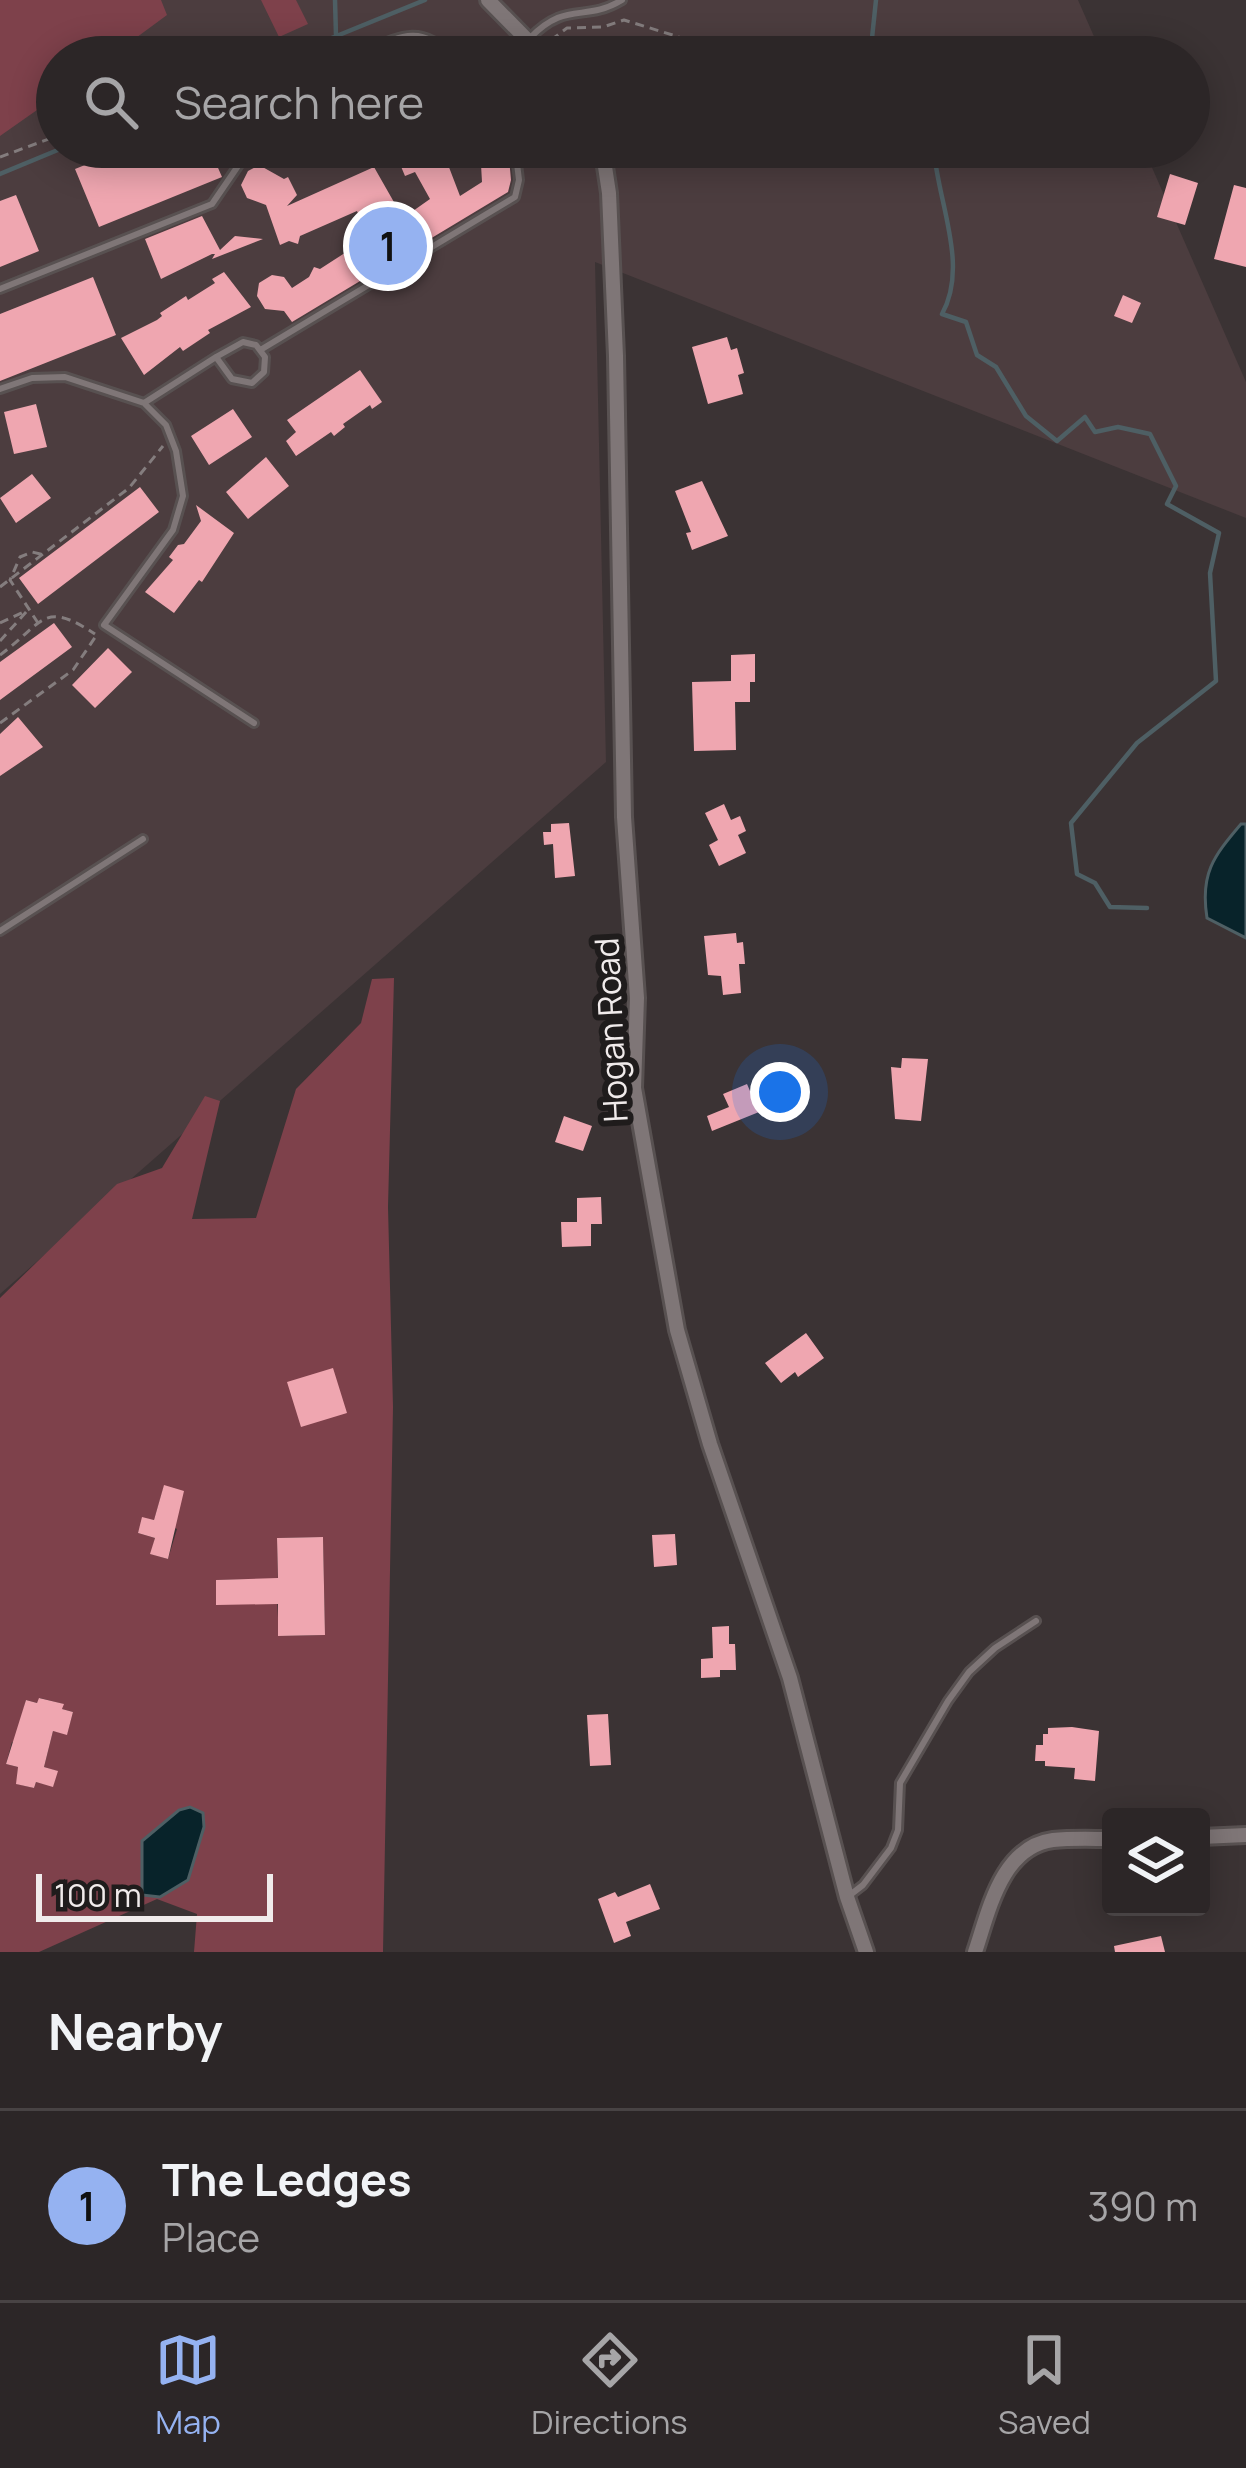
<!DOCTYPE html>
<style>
body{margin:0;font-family:Manrope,sans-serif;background:#383233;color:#f1f3f6}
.controls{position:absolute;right:36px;bottom:36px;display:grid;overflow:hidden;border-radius:12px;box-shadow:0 6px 30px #0003}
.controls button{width:108px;height:108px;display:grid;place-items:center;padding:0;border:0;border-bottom:3px solid #484344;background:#2c2627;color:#f1f3f6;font:60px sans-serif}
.scale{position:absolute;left:36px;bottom:30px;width:237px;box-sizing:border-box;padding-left:12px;border:6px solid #f0ebeb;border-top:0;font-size:33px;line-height:42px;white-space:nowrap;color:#f0ebeb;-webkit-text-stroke:9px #1f1c1c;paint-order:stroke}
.you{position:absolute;left:780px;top:1092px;width:42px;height:42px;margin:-30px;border:9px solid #fff;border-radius:50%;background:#1a73e8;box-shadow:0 0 0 18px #1a73e833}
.badge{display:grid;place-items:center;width:78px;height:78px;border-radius:50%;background:#95b2f1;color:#111;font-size:39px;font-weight:700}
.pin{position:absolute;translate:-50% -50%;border:6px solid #fff;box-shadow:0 3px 12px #0006}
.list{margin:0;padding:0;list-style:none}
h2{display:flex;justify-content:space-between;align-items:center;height:156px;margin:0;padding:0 48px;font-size:51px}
h2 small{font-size:39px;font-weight:400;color:#a6a5a7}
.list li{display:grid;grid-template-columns:78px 1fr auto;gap:36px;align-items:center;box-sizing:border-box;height:192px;padding:0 48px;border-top:3px solid #484344}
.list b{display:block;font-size:45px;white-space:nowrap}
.list p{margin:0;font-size:39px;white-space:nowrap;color:#a6a5a7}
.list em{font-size:39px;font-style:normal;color:#a6a5a7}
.icon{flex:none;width:66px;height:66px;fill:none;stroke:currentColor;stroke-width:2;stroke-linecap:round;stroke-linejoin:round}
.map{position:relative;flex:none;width:1246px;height:1952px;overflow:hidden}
.search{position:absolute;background:#2c2627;box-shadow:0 6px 30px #0003;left:36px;right:36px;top:36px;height:132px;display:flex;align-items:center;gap:30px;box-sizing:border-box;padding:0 42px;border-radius:66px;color:#a6a5a7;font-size:45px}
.sheet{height:348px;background:#2c2627}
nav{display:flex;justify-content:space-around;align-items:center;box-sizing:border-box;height:168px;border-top:3px solid #484344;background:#2c2627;font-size:33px;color:#a6a5a7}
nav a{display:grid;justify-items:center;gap:6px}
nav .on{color:#95b2f1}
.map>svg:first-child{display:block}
.built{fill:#4c3d3f}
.green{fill:#7e414b;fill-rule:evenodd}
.water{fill:#08232a;stroke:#4e5f64;stroke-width:3}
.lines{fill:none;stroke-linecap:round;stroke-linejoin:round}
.stream{stroke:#4e5f64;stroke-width:4.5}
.building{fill:#efa6b0}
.lane-casing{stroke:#585151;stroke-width:12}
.street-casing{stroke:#585151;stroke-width:20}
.path{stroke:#847d7e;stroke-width:3;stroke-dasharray:9 6;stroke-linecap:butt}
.lane{stroke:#7f7677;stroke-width:6}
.street{stroke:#7f7677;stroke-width:14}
.labels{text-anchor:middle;stroke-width:12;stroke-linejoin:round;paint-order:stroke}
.street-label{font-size:33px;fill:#f0ebeb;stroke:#1f1c1c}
</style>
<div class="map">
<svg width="1246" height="1952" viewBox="0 0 1246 1952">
<rect width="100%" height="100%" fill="#3b3334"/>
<path class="built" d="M0,0H1078L1103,57H57V147H1143L1246,382V518L595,262L606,762L0,1294Z"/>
<path class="green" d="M0,0H161L167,15L110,57H57V96L0,136Z
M261,0H296L308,24L279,37Z
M394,978L388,1207L393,1407L383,1952H194L197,1914L157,1899L39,1952H0V1298L117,1184L162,1168L205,1096L220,1101L192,1219L256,1218L296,1089L361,1023L372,979ZM164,1486L173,1527L177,1529L168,1559L151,1554L155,1538L138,1533L143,1518L154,1520ZM323,1537L325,1635L279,1636L277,1599L270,1604H216V1580L269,1579L278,1585L277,1538ZM40,1698L63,1704L62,1709L73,1712L67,1734L53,1731L44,1767L57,1771L53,1786L36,1782L34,1788L17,1784L18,1767L6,1764L12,1742L24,1745L20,1722L26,1700L37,1703ZM179,1810L203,1813L196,1857L141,1891L142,1841Z"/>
<path class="water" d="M1241,824H1246V938L1207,918C1200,874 1213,857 1241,824Z
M190,1807L203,1813L204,1827L188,1880L160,1897L142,1895V1841L179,1810Z"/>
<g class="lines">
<path class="stream" d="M335,0L336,36
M285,57L425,0
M870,57L876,0
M929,147L934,151C938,202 969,266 942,314L966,322L977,355L996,367L1026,416L1057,441L1085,417L1095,432L1118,427L1150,434L1176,486L1167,504L1219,533L1210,573L1216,681L1137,743L1071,823L1077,874L1095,883L1110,907L1147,908
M0,174L65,147"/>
</g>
<path class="building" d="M130,147H209L222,177L99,227L75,169Z
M308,147H340L325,163L317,164Z
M406,147H426L428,164L439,159L443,164L447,162L460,196L482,182L480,147H508L511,180L508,192L292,322L284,311L265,309L257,296L259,283L272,275L284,277L292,288L309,277L314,267L320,269L368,238L357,211L300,236L298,244L289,241L280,245L266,205L247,198L241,185L248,171L259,165L284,179L288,177L297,195L287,206L374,167L403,218L430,199L415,172L405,176L397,157L407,152Z
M1170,174L1198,183L1185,225L1157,217Z
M1234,185L1246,188V267L1214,259Z
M16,195L39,251L0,267V201Z
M202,216L220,250L235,236L263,239L212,259L215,254H212L161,279L145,239Z
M224,272L251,307L208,330L210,333L183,351L180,347L144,375L121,338L157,320L162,316L160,313L186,296L188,300L215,283L212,279Z
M93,277L116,335L0,381V314Z
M1123,295L1141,303L1132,323L1114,316Z
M727,337L731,350L737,348L744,373L738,375L743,394L708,404L692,347Z
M360,370L382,402L372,409L370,405L343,424L345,427L334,436L331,432L296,456L286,441L296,432L287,420Z
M36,404L47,447L14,454L4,412Z
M233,409L252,437L209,465L191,436Z
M266,457L289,486L248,519L226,492Z
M32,474L51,498L16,523L0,498Z
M702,481L728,536L692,550L686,533L691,532L675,491Z
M140,487L159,512L38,604L19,578Z
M196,505L234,533L202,582L199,580L174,613L145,592L173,560L169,557L178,545L184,544L201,521Z
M54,623L72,647L0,700V662Z
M108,648L132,672L95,708L72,685Z
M755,654V682H750V702H735L736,750L694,751L692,682L731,681V655Z
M18,717L43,747L0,776V734Z
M724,804L731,820L740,816L746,831L738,835L746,853L719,866L709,845L718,840L705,813Z
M569,823L575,876L555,878L553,844L544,845L543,832H551V824Z
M736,933L737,943L743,942L745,964H739L741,993L723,995L721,976L708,975L704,936Z
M902,1058L928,1059L921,1121L895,1119L891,1067L901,1068Z
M747,1084L759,1112L712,1131L707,1116L729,1107L723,1094Z
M564,1116L592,1126L583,1151L555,1142Z
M601,1197L602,1224H591V1246L562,1247L561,1222H577V1198Z
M806,1333L824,1358L798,1377L795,1372L781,1383L765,1363Z
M333,1368L347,1413L301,1427L287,1382Z
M164,1485L184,1491L168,1559L150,1554L155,1538L138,1533L142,1517L154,1520Z
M675,1534L677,1565L654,1567L652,1535Z
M323,1537L325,1635L278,1636V1604L216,1605V1580L278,1578L277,1538Z
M729,1626V1644H735L736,1670H720V1677L701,1678V1659L713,1658L712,1627Z
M39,1698L64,1704L62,1709L73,1712L67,1735L53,1731L44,1767L58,1771L53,1787L36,1782L34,1788L16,1784L18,1767L6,1764L26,1700L37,1703Z
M608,1714L611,1765L590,1766L587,1715Z
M1072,1727L1099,1731L1095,1781L1074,1779L1075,1768L1045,1766V1761H1035L1036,1745H1043V1734H1048V1728Z
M650,1884L660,1909L626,1922L631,1936L614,1943L598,1899L615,1892L618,1897Z
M1161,1936L1165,1952H1115L1114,1946Z"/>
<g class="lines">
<defs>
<path id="lane" d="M530,38C567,0 584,23 622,0
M355,57C394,40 418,19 452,57
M0,289L212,204L251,147
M243,342L256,345L265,357L264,372L252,383L232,379L216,357Z
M262,349L515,197L519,180L515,147
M0,389L32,378L65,377L144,403L166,425L176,451L183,496L173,530L104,625L254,723
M144,403L216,357
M0,931L143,839
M850,1895L863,1885L891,1848L898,1830L900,1783L948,1701L969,1672L995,1648L1036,1621"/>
<path id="street" d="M488,0L544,57
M602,147L609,193L616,356L624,817L637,998L634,1088L677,1330L710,1444L790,1678L847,1897L866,1952
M1201,1837L1246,1835
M975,1952C989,1911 1001,1847 1053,1840C1072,1838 1092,1839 1111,1839"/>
</defs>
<use href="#lane" class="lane-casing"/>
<use href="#street" class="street-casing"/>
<path class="path" d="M551,40L567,28L603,27L624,20L679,37
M0,157L57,136
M0,587L129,488L163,446
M0,623L26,611
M38,623L10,580L20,557L32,552L44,555
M0,641L27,611
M0,655C44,623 42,599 95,634
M0,723L73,670L98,633"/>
<use href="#lane" class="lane"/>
<use href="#street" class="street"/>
</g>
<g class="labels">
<g class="street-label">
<text transform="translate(611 1030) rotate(-93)" y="12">Hogan Road</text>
</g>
</g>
</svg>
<div class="controls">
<button><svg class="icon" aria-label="layers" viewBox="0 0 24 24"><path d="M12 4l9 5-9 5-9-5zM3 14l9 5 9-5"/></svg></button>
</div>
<div class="scale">100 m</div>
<div class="you"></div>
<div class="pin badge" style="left:388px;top:246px">1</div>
<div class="search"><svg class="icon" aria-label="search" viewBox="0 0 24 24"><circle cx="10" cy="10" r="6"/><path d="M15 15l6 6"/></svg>Search here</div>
</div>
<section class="sheet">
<h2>Nearby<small></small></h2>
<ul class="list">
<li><span class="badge">1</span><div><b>The Ledges</b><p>Place</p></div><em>390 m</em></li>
</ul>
</section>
<nav>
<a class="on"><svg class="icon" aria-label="map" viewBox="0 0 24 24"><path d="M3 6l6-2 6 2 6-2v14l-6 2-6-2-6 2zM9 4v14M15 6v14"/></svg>Map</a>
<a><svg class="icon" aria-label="directions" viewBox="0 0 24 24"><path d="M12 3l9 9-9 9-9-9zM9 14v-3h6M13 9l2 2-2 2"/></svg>Directions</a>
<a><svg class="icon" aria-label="saved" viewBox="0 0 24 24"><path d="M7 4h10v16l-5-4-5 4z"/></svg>Saved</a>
</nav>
